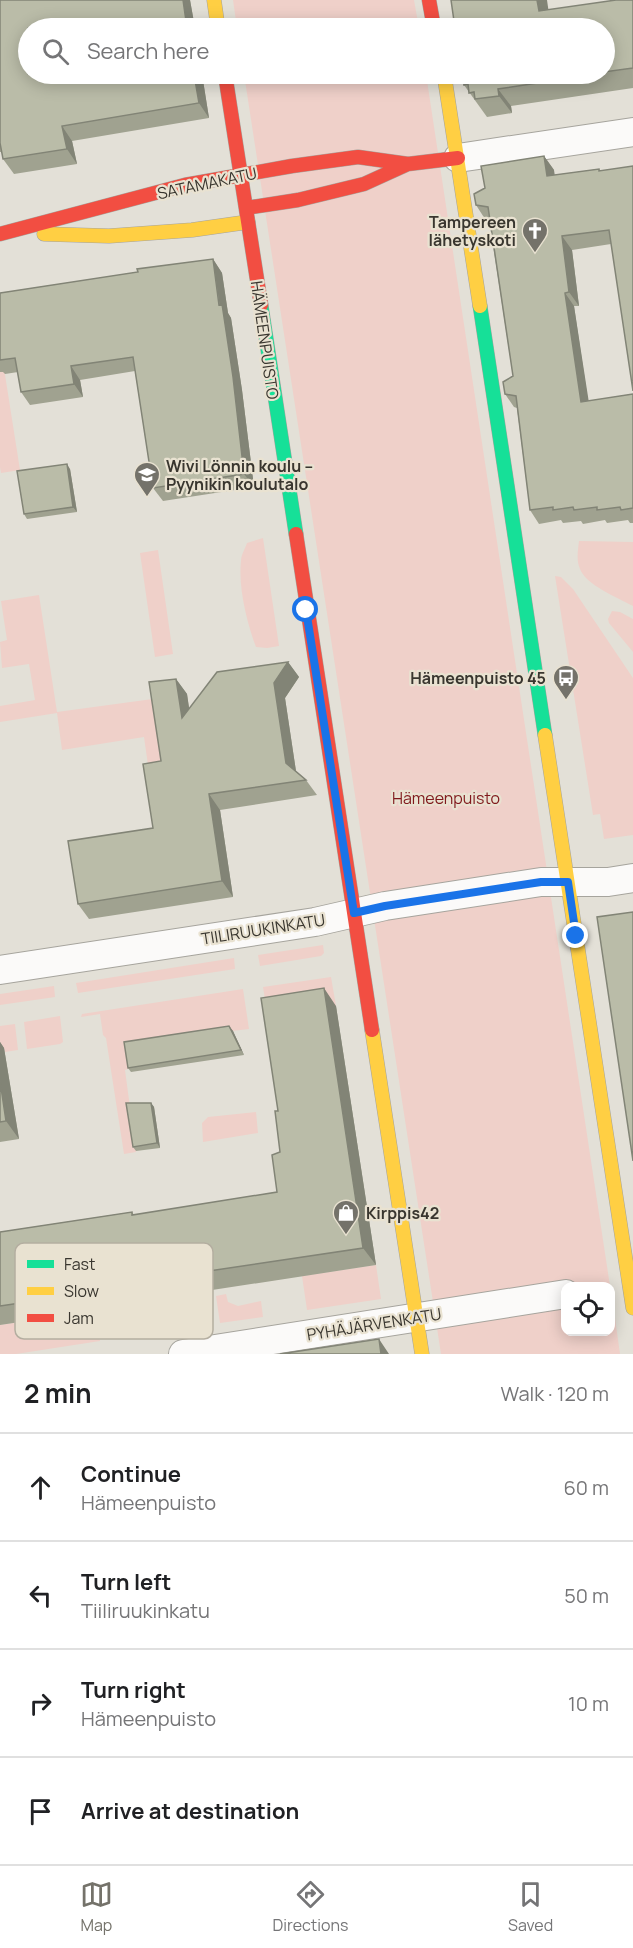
<!DOCTYPE html>
<meta charset="utf-8">
<style>
body{margin:0;font-family:Manrope,sans-serif;background:#f6f6f6;color:#202124}
.controls{position:absolute;right:18px;bottom:18px;display:grid;overflow:hidden;border-radius:12px;box-shadow:0 3px 15px #0003}
.controls button{width:54px;height:54px;display:grid;place-items:center;padding:0;border:0;border-bottom:2px solid #e0e0e0;background:#fff;color:#202124;font:30px sans-serif}
.stop{position:absolute;width:18px;height:18px;margin:-14px;border:4px solid #1a73e8;border-radius:50%;background:#fff}
.stop.end{background:#1a73e8;border-color:#fff;box-shadow:0 2px 6px #0008}
.list{margin:0;padding:0;list-style:none}
h2{display:flex;justify-content:space-between;align-items:center;height:78px;margin:0;padding:0 24px;font-size:26px}
h2 small{font-size:20px;font-weight:400;color:#757577}
.list li{display:grid;grid-template-columns:39px 1fr auto;gap:18px;align-items:center;box-sizing:border-box;height:108px;padding:0 24px;border-top:2px solid #e0e0e0}
.list b{display:block;font-size:22px;white-space:nowrap}
.list p{margin:0;font-size:20px;white-space:nowrap;color:#757577}
.list em{font-size:20px;font-style:normal;color:#757577}
.icon{flex:none;width:33px;height:33px;fill:none;stroke:currentColor;stroke-width:2;stroke-linecap:round;stroke-linejoin:round}
.map{position:relative;flex:none;width:633px;height:1354px;overflow:hidden}
.search{position:absolute;background:#fff;box-shadow:0 3px 15px #0003;left:18px;right:18px;top:18px;height:66px;display:flex;align-items:center;gap:15px;box-sizing:border-box;padding:0 21px;border-radius:33px;color:#757577;font-size:22px}
.sheet{height:510px;background:#fff}
nav{display:flex;justify-content:space-around;align-items:center;box-sizing:border-box;height:84px;border-top:2px solid #e0e0e0;background:#fff;font-size:16px;color:#757577}
nav a{display:grid;justify-items:center;gap:3px}
nav .on{color:#74726a}
.map>svg:first-child{display:block}
.green{fill:#efd0c9}
.lines{fill:none;stroke-linecap:round;stroke-linejoin:round}
.street-casing{stroke:#a6a49d;stroke-width:30}
.fast-casing{stroke:#a6a49d;stroke-width:15}
.slow-casing{stroke:#a6a49d;stroke-width:15}
.jam-casing{stroke:#a6a49d;stroke-width:15}
.street{stroke:#fbfaf9;stroke-width:28}
.fast{stroke:#16e098;stroke-width:14}
.slow{stroke:#ffcf43;stroke-width:14}
.jam{stroke:#f24e42;stroke-width:14}
.wall{fill:#a0a290}
.shaded-wall{fill:#828476}
.building{fill:#babca8;stroke:#828476;stroke-width:1.5}
.route{stroke:#1a73e8;stroke-width:8}
.labels{text-anchor:middle;stroke-width:4.5;stroke-linejoin:round;paint-order:stroke}
.street-label{font-size:16px;fill:#39362f;stroke:#e9e2d1}
.poi-label{font-size:16px;font-weight:bold;fill:#39362f;stroke:#e9e2d1;text-anchor:end}
.park-label{font-size:16px;fill:#80191c;stroke:#e9e2d1}
.key{fill:#e9e2d1;stroke:#b4aea0;stroke-width:1.5}
.key-label{font-size:16px;fill:#39362f}
</style>
<div class="map">
<svg width="633" height="1354" viewBox="0 0 633 1354">
<rect width="100%" height="100%" fill="#e3e0d7"/>
<path class="green" d="M233,0H414L419,28H237Z
M244,74H426L610,1286H566V1332H610L611,1289L620,1354H441Z
M0,343L20,470L1,473L0,467Z
M263,538L279,646L267,648L256,647C247,623 238,587 241,561C241,555 245,549 247,543Z
M579,541L633,542V606C618,598 586,585 580,569C576,560 578,550 579,541Z
M158,550L173,654L155,657L140,553Z
M555,576L561,577L573,589L633,678V835L604,839L600,814L593,815Z
M39,595L57,712L160,698L172,777L153,800L144,737L62,750L57,713L0,722V706L35,700L29,664L2,668L0,642L7,640L1,601Z
M612,611L620,612L633,619V652L609,623L608,619Z
M323,945L324,953L321,956L260,966L258,955Z
M234,958L235,969L78,993L76,983Z
M331,977L336,1006L268,1018L263,987Z
M54,986L55,997L0,1005V994Z
M243,989L249,1029L232,1031L125,1070L136,1152L124,1154L106,1038L103,1035L100,1014L81,1017L82,1014Z
M60,1016L63,1042L60,1044L27,1049L24,1022Z
M15,1024L18,1050L5,1052L4,1049H0V1026Z
M256,1112L258,1133L203,1142L202,1123L208,1117Z
M376,1265L381,1299L307,1310L302,1276Z
M226,1294L228,1302L238,1306L261,1301L263,1317L220,1323L216,1296Z
M95,1311L100,1341L16,1354H0V1325Z"/>
<g class="lines">
<defs>
<path id="street" d="M458,158L633,132
M0,970L315,922L385,906L541,882H608L633,878
M183,1354L566,1294"/>
<path id="fast" d="M261,305L296,534
M480,306L545,735"/>
<path id="slow" d="M214,0L218,28
M444,74L480,306
M44,234L109,236L192,230L248,222
M545,735L633,1308
M372,1030L422,1354"/>
<path id="jam" d="M429,0L434,28
M225,74L261,305
M246,208L298,200L364,184L408,164
M0,234L185,185L292,166L358,157L408,164L458,158
M296,534L372,1030"/>
</defs>
<use href="#street" class="street-casing"/>
<use href="#fast" class="fast-casing"/>
<use href="#slow" class="slow-casing"/>
<use href="#jam" class="jam-casing"/>
<use href="#street" class="street"/>
<use href="#fast" class="fast"/>
<use href="#slow" class="slow"/>
<use href="#jam" class="jam"/>
</g>
<path class="wall" d="M0,0H190L195,28H28L202,74L209,118L72,141L77,164L14,174L3,159L2,152H0Z
M633,0V88L511,106L512,113L487,117L464,85L462,74H604V28L548,10Z
M544,156L554,170V175L599,169L601,171L611,244L572,250L579,306H574L588,401L633,394V523H630L628,520L607,523L605,520L583,524L581,521L563,523L561,520L539,524L530,510L517,408L514,407L505,394L513,376L489,219H485L476,205Z
M213,259L222,273L228,313L231,318L242,390L254,487L163,501L153,488L135,371L80,380L83,397L30,405L21,392L18,372L5,374L3,372H0V293L138,272Z
M70,469L77,512L27,519L24,514Z
M288,662L299,677L285,698L296,771L306,780L317,795L220,810L233,897L89,919L78,904L153,828L161,761L176,679L187,694L189,709Z
M336,1006L376,1265L147,1300V1303L0,1325V1232L132,1212L134,1215L277,1192L280,1152L278,1111Z
M229,1026L233,1031L244,1055L131,1072L128,1068Z
M0,1042L4,1048L19,1139L0,1142Z
M151,1103L154,1107L160,1148L136,1151L133,1147Z"/>
<path class="shaded-wall" d="M183,0H190L195,28H187Z
M537,0H547L551,28L539,11Z
M194,74H202L209,118L199,103Z
M498,89L511,106L512,113L499,96Z
M62,126L72,141L77,164L67,149Z
M544,156L554,170L557,190L547,176Z
M562,236L572,250L579,306L569,292Z
M213,259L222,273L228,313L231,318L242,390L254,487L244,474Z
M565,293L574,306L591,416L581,402Z
M71,366L80,380L83,397L74,384Z
M67,464L70,469L77,512L73,507Z
M288,662L299,677L285,698L297,778L286,763L274,683Z
M176,679L187,694L193,734L182,718Z
M209,794L220,810L233,897L222,881Z
M324,988L336,1006L376,1265L363,1248Z
M229,1026L233,1031L244,1055L241,1050Z
M0,1042L4,1048L19,1139L6,1121L0,1081Z
M151,1103L154,1107L160,1148L157,1143Z
M135,1282L147,1300V1303L135,1286Z
M379,1339L389,1354H381Z"/>
<path class="building" d="M0,0H183L187,28H28V74H194L199,103L62,126L67,149L3,159L0,143Z
M451,0H537L539,11L616,0H633V68L604,72V28H455Z
M462,74H597L498,89L499,96L475,99L474,92L469,93L468,84L464,85Z
M544,156L547,176L599,169V171L633,166V391L609,230L562,236L569,292L565,293L581,402L633,394V508L621,510L620,507L597,510V507L574,510L573,507L553,510V507L530,510L516,396L505,394L503,382L513,376L488,207L476,205L474,194L485,188L481,166Z
M213,259L219,305L222,304L233,377L244,474L153,488L133,357L71,366L74,384L21,392L15,358L0,360V293L138,272L137,269Z
M67,464L73,507L24,514L17,471Z
M288,662L274,683L286,763L306,780L209,794L222,881L78,904L68,841L153,828L143,764L161,761L149,682L176,679L182,718L217,672Z
M633,912V1161L597,917Z
M324,988L363,1248L135,1282V1286L0,1306V1232L132,1212V1215L277,1192L272,1155L280,1152L275,1111H278L261,998Z
M229,1026L241,1050L128,1068L124,1042Z
M0,1081L6,1121L0,1122Z
M126,1103H151L157,1143L133,1147Z
M379,1339L381,1354H280Z"/>
<g class="lines">
<path class="route" d="M306,610L354,913L385,906L541,882H568L576,936"/>
</g>
<defs>
<symbol id="church-pin" viewBox="-11 -11 22 30"><path d="M0 17L-7.5 6A9.5 9.5 0 1 1 7.5 6Z" fill="#74726a" stroke="#e9e2d1"/><path d="M-1.2-6h2.4v3.5h3.3v2.4h-3.3V6h-2.4V-.1h-3.3v-2.4h3.3Z" fill="#fff"/></symbol>
<symbol id="school-pin" viewBox="-11 -11 22 30"><path d="M0 17L-7.5 6A9.5 9.5 0 1 1 7.5 6Z" fill="#74726a" stroke="#e9e2d1"/><path d="M0-5L7-2L0 1L-7-2ZM-4 1L0 2.5L4 1V4Q0 6-4 4Z" fill="#fff"/></symbol>
<symbol id="bus-pin" viewBox="-11 -11 22 30"><path d="M0 17L-7.5 6A9.5 9.5 0 1 1 7.5 6Z" fill="#74726a" stroke="#e9e2d1"/><path d="M-5-6H5V4H4V6H2V4H-2V6H-4V4H-5ZM-3.5-4V0h7V-4ZM-3.5 1.2v1.5H-2V1.2ZM2 1.2v1.5H3.5V1.2Z" fill="#fff"/></symbol>
<symbol id="shop-pin" viewBox="-11 -11 22 30"><path d="M0 17L-7.5 6A9.5 9.5 0 1 1 7.5 6Z" fill="#74726a" stroke="#e9e2d1"/><path d="M-5-2.5h2.3a2.7 3.5 0 0 1 5.4 0H5L5.5 6h-11ZM-1.5-2.5h3a1.5 2.3 0 0 0-3 0Z" fill="#fff"/></symbol>
</defs>
<g fill-rule="evenodd">
<use href="#church-pin" x="520" y="216" width="30" height="40"/>
<use href="#school-pin" x="132" y="460" width="30" height="40"/>
<use href="#bus-pin" x="551" y="663" width="30" height="40"/>
<use href="#shop-pin" x="331" y="1198" width="30" height="40"/>
</g>
<g class="labels">
<g class="street-label">
<text transform="translate(207 183) rotate(-12)" y="6">SATAMAKATU</text>
<text transform="translate(265 340) rotate(82)" y="6">HÄMEENPUISTO</text>
<text transform="translate(263 929) rotate(-9)" y="6">TIILIRUUKINKATU</text>
<text transform="translate(374 1324) rotate(-9)" y="6">PYHÄJÄRVENKATU</text>
</g>
<g class="poi-label">
<text x="516" y="228">Tampereen<tspan x="516" dy="18">lähetyskoti</tspan></text>
<text x="166" y="472" text-anchor="start">Wivi Lönnin koulu –<tspan x="166" dy="18">Pyynikin koulutalo</tspan></text>
<text x="546" y="684">Hämeenpuisto 45</text>
<text x="366" y="1219" text-anchor="start">Kirppis42</text>
</g>
<g class="park-label">
<text x="446" y="804">Hämeenpuisto</text>
</g>
</g>
<rect x="15" y="1243" width="198" height="96" rx="9" class="key"/>
<rect x="27" y="1260" width="27" height="8" fill="#16e098"/>
<rect x="27" y="1287" width="27" height="8" fill="#ffcf43"/>
<rect x="27" y="1314" width="27" height="8" fill="#f24e42"/>
<g class="key-label">
<text x="64" y="1270">Fast</text>
<text x="64" y="1297">Slow</text>
<text x="64" y="1324">Jam</text>
</g>
</svg>
<div class="controls">
<button><svg class="icon" aria-label="locate" viewBox="0 0 24 24"><circle cx="12" cy="12" r="6"/><path d="M12 2v4M12 18v4M2 12h4M18 12h4"/></svg></button>
</div>
<div class="stop" style="left:306px;top:610px"></div>
<div class="stop end" style="left:576px;top:936px"></div>
<div class="search"><svg class="icon" aria-label="search" viewBox="0 0 24 24"><circle cx="10" cy="10" r="6"/><path d="M15 15l6 6"/></svg>Search here</div>
</div>
<section class="sheet">
<h2>2 min<small>Walk · 120 m</small></h2>
<ul class="list">
<li><svg class="icon" aria-label="ahead" viewBox="0 0 24 24"><path d="M12 20V5M6 11l6-6 6 6"/></svg><div><b>Continue</b><p>Hämeenpuisto</p></div><em>60 m</em></li>
<li><svg class="icon" aria-label="left" viewBox="0 0 24 24"><path d="M17 20v-9H6M10 6l-5 5 5 5"/></svg><div><b>Turn left</b><p>Tiiliruukinkatu</p></div><em>50 m</em></li>
<li><svg class="icon" aria-label="right" viewBox="0 0 24 24"><path d="M7 20v-9h11M14 6l5 5-5 5"/></svg><div><b>Turn right</b><p>Hämeenpuisto</p></div><em>10 m</em></li>
<li><svg class="icon" aria-label="arrive" viewBox="0 0 24 24"><path d="M6 21V4h12l-3 4 3 4H6"/></svg><div><b>Arrive at destination</b></div></li>
</ul>
</section>
<nav>
<a class="on"><svg class="icon" aria-label="map" viewBox="0 0 24 24"><path d="M3 6l6-2 6 2 6-2v14l-6 2-6-2-6 2zM9 4v14M15 6v14"/></svg>Map</a>
<a><svg class="icon" aria-label="directions" viewBox="0 0 24 24"><path d="M12 3l9 9-9 9-9-9zM9 14v-3h6M13 9l2 2-2 2"/></svg>Directions</a>
<a><svg class="icon" aria-label="saved" viewBox="0 0 24 24"><path d="M7 4h10v16l-5-4-5 4z"/></svg>Saved</a>
</nav>
